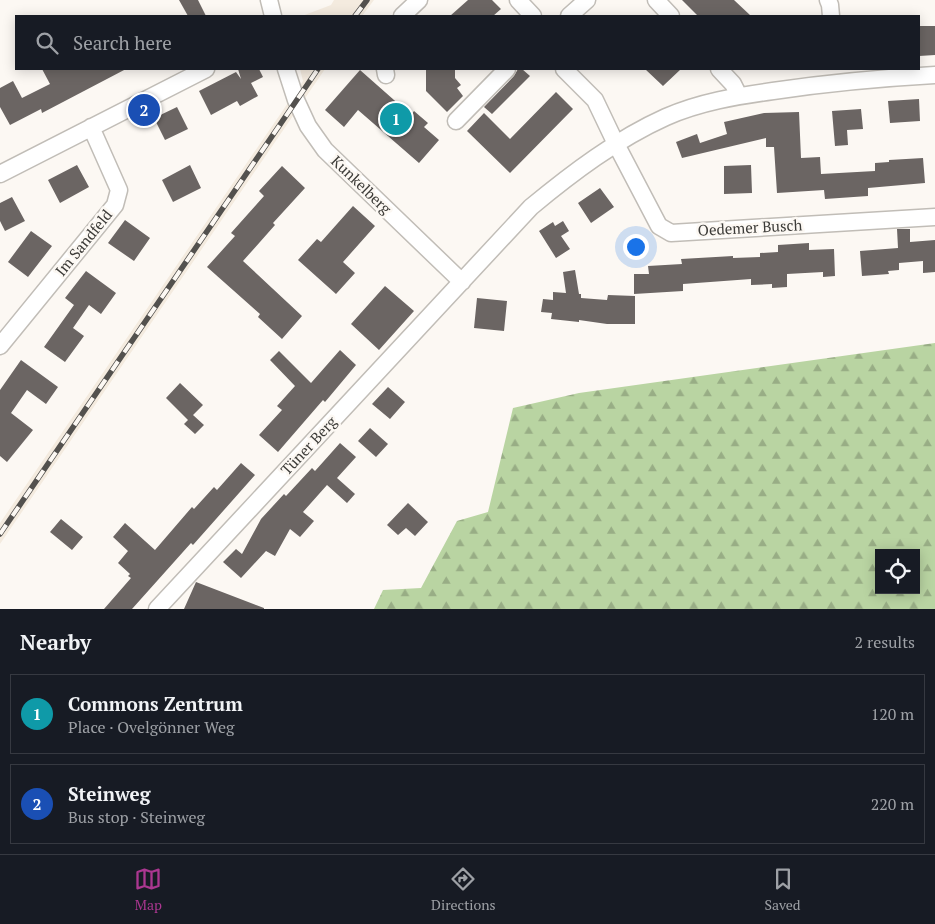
<!DOCTYPE html>
<meta charset="utf-8">
<style>
body{margin:0;font-family:"PT Serif",serif;background:#20242c;color:#f1f3f6}
.controls{position:absolute;right:15px;bottom:15px;display:grid;overflow:hidden;border-radius:0px;box-shadow:0 2px 12px #0003}
.controls button{width:45px;height:45px;display:grid;place-items:center;padding:0;border:0;border-bottom:1px solid #363941;background:#171b24;color:#f1f3f6;font:25px sans-serif}
.you{position:absolute;left:635px;top:246px;width:18px;height:18px;margin:-12px;border:4px solid #fff;border-radius:50%;background:#1a73e8;box-shadow:0 0 0 8px #1a73e833}
.badge{display:grid;place-items:center;width:32px;height:32px;border-radius:50%;background:#ab3790;color:#fff;font-size:16px;font-weight:700}
.pin{position:absolute;translate:-50% -50%;border:2px solid #fff;box-shadow:0 1px 5px #0006}
.list{margin:0;padding:0;list-style:none}
h2{display:flex;justify-content:space-between;align-items:center;height:65px;margin:0;padding:0 20px;font-size:21px}
h2 small{font-size:16px;font-weight:400;color:#9ea1a6}
.list li{display:grid;grid-template-columns:32px 1fr auto;gap:15px;align-items:center;box-sizing:border-box;height:80px;margin:0 10px 10px;padding:0 10px;border:1px solid #363941;border-radius:0px}
.list b{display:block;font-size:19px;white-space:nowrap}
.list p{margin:0;font-size:16px;white-space:nowrap;color:#9ea1a6}
.list em{font-size:16px;font-style:normal;color:#9ea1a6}
.icon{flex:none;width:28px;height:28px;fill:none;stroke:currentColor;stroke-width:2;stroke-linecap:round;stroke-linejoin:round}
.map{position:relative;flex:none;width:935px;height:609px;overflow:hidden}
.search{position:absolute;background:#171b24;box-shadow:0 2px 12px #0003;left:15px;right:15px;top:15px;height:55px;display:flex;align-items:center;gap:12px;box-sizing:border-box;padding:0 18px;border-radius:0px;color:#9ea1a6;font-size:19px}
.sheet{height:245px;background:#171b24}
nav{display:flex;justify-content:space-around;align-items:center;box-sizing:border-box;height:70px;border-top:1px solid #363941;background:#171b24;font-size:14px;color:#9ea1a6}
nav a{display:grid;justify-items:center;gap:2px}
nav .on{color:#ab3790}
.map>svg:first-child{display:block}
.built{fill:#f4ebdf}
.forest{fill:url(#forest-firs);fill-rule:evenodd}
.building{fill:#6b6563}
.lines{fill:none;stroke-linecap:round;stroke-linejoin:round}
.street-casing{stroke:#c1bdb7;stroke-width:19}
.street{stroke:#fff;stroke-width:16}
.rail-casing{stroke:#53514e;stroke-width:5.5}
.rail{stroke:#fcf8f3;stroke-width:4;stroke-dasharray:11;stroke-linecap:butt}
.labels{text-anchor:middle;stroke-width:5;stroke-linejoin:round;paint-order:stroke}
.street-label{font-size:15px;fill:#3d3c39;stroke:#fcf8f3}
</style>
<div class="map">
<svg width="935" height="609" viewBox="0 0 935 609">
<defs>
<pattern id="forest-firs" width="22" height="20" patternUnits="userSpaceOnUse" patternTransform="scale(1.25)"><rect width="22" height="20" fill="#b9d4a2"/><path d="M5 1l3.5 6h-7zM16 11l3.5 6h-7z" fill="#98ad85"/></pattern>
</defs>
<rect width="100%" height="100%" fill="#fcf8f3"/>
<path class="built" d="M334,0H374L362,16H302L331,5Z
M300,69H325L0,544V523L303,81Z"/>
<path class="forest" d="M935,343V609H374L383,590L421,588L457,521L488,512L513,408L579,393ZM879,553H916V590H879Z"/>
<path class="building" d="M179,0H198L206,16H188Z
M468,0H492L501,9L493,16H450Z
M682,0H734L751,16H698Z
M919,26H935V55L919,56Z
M42,69H126L42,113L41,109L10,125L0,107V88L13,81L22,98L50,84Z
M238,69H259L263,77L251,83L258,96L240,106L237,101L211,115L199,91L236,72L241,79Z
M426,69H455V78L461,85L457,88L463,96L447,112L426,91Z
M518,69H522L530,76L492,114L484,107L514,76Z
M645,69H681L663,86Z
M360,70L411,115L414,111L428,123L424,127L439,140L419,163L358,110L344,127L325,110Z
M556,92L573,109L510,173L467,131L484,113L510,139Z
M919,99L920,121L890,123L888,101Z
M177,107L188,129L165,140L154,118Z
M861,109L863,129L847,130L848,145L835,146L832,111Z
M799,112L801,158L820,157L821,174L875,171V163L889,162V160L923,158L925,183L868,188V196L825,199L824,190L777,193L774,147H766V138L682,158L676,142L697,134L700,143L727,134L724,122L764,113Z
M77,165L89,187L60,203L48,180Z
M190,165L201,188L173,202L162,180Z
M751,165L752,193L724,194V166Z
M282,166L305,188L273,223L275,225L243,261L302,316L282,339L258,317L260,314L207,267L235,236L231,233L264,196L259,191Z
M600,188L614,207L591,223L578,203Z
M12,197L25,221L5,231L0,221V203Z
M353,206L375,226L343,262L355,273L336,294L298,260L317,239L321,242Z
M125,220L150,238L134,261L108,243Z
M563,221L569,231L561,236L570,249L556,258L539,231L553,222L555,226Z
M897,229H910V242L935,240V272L923,273V261L899,263V270L888,271L889,274L862,276L860,251L898,248Z
M31,231L52,246L28,277L8,262Z
M809,243V250L834,249L835,276L823,277V272L787,274V287L772,288V284L751,285V279L683,284V291L634,294V274H649L648,266L682,264L681,259L733,256V258L760,257V253L778,252V245Z
M575,270L579,294H581V298L607,300L608,295L635,296V324H607L579,320V322L551,319L552,313L541,312L543,299L553,300V292L566,293L563,272Z
M86,271L116,293L101,314L89,305L73,328L84,336L65,362L44,347L74,305L65,298Z
M385,286L414,311L379,350L351,324Z
M477,298L507,301L504,331L474,328Z
M340,350L356,365L325,402L323,400L278,452L259,435L282,410L277,406L295,386L270,360L279,351L311,383Z
M21,360L58,387L46,404L27,390L11,413L33,430L7,462L0,456V390Z
M180,383L203,405L193,415L204,425L195,434L184,424L188,420L166,398Z
M388,387L405,402L390,419L372,404Z
M370,428L388,444L376,457L358,441Z
M340,443L356,457L337,478L355,494L347,503L327,485L303,512L314,521L300,537L290,529L275,556L266,551L241,578L223,562L236,549L242,554L261,519L284,494L286,496L312,468L315,471Z
M241,463L255,475L193,545L191,543L132,609H104L131,578L128,576L130,574L118,563L128,551L113,537L125,523L155,550L192,507L194,509L214,487L217,490Z
M408,503L428,522L415,536L406,528L398,535L387,525Z
M61,519L83,537L72,550L50,532Z
M196,582L264,608V609H184Z"/>
<g class="lines">
<defs>
<path id="street" d="M269,0L273,16
M518,0L533,16
M656,0L671,16
M828,0L830,5L831,16
M402,16L419,0
M569,16L587,0
M286,69L296,100L308,126L325,150L462,282
M385,69L386,75
M564,69L595,100L616,144L659,226L671,233L935,217
M719,69L733,84L739,96
M456,121L507,69
M0,174L206,69
M0,346L115,205L119,190L91,127
M157,609L531,207C572,173 617,139 666,117C700,102 737,96 773,91C827,83 881,78 935,75"/>
</defs>
<use href="#street" class="street-casing"/>
<use href="#street" class="street"/>
<defs>
<path id="rail" d="M355,16L367,0
M0,534L318,69"/>
</defs>
<use href="#rail" class="rail-casing"/>
<use href="#rail" class="rail"/>
</g>
<g class="labels">
<g class="street-label">
<text transform="translate(361 185) rotate(44)" y="5">Kunkelberg</text>
<text transform="translate(750 228) rotate(-3)" y="5">Oedemer Busch</text>
<text transform="translate(84 243) rotate(-51)" y="5">Im Sandfeld</text>
<text transform="translate(309 446) rotate(-47)" y="5">Tüner Berg</text>
</g>
</g>
</svg>
<div class="controls">
<button><svg class="icon" aria-label="locate" viewBox="0 0 24 24"><circle cx="12" cy="12" r="6"/><path d="M12 2v4M12 18v4M2 12h4M18 12h4"/></svg></button>
</div>
<div class="you"></div>
<div class="pin badge" style="left:396px;top:119px;background:#0f9aa8">1</div>
<div class="pin badge" style="left:144px;top:110px;background:#1a4fb4">2</div>
<div class="search"><svg class="icon" aria-label="search" viewBox="0 0 24 24"><circle cx="10" cy="10" r="6"/><path d="M15 15l6 6"/></svg>Search here</div>
</div>
<section class="sheet">
<h2>Nearby<small>2 results</small></h2>
<ul class="list">
<li><span class="badge" style="background:#0f9aa8">1</span><div><b>Commons Zentrum</b><p>Place · Ovelgönner Weg</p></div><em>120 m</em></li>
<li><span class="badge" style="background:#1a4fb4">2</span><div><b>Steinweg</b><p>Bus stop · Steinweg</p></div><em>220 m</em></li>
</ul>
</section>
<nav>
<a class="on"><svg class="icon" aria-label="map" viewBox="0 0 24 24"><path d="M3 6l6-2 6 2 6-2v14l-6 2-6-2-6 2zM9 4v14M15 6v14"/></svg>Map</a>
<a><svg class="icon" aria-label="directions" viewBox="0 0 24 24"><path d="M12 3l9 9-9 9-9-9zM9 14v-3h6M13 9l2 2-2 2"/></svg>Directions</a>
<a><svg class="icon" aria-label="saved" viewBox="0 0 24 24"><path d="M7 4h10v16l-5-4-5 4z"/></svg>Saved</a>
</nav>
